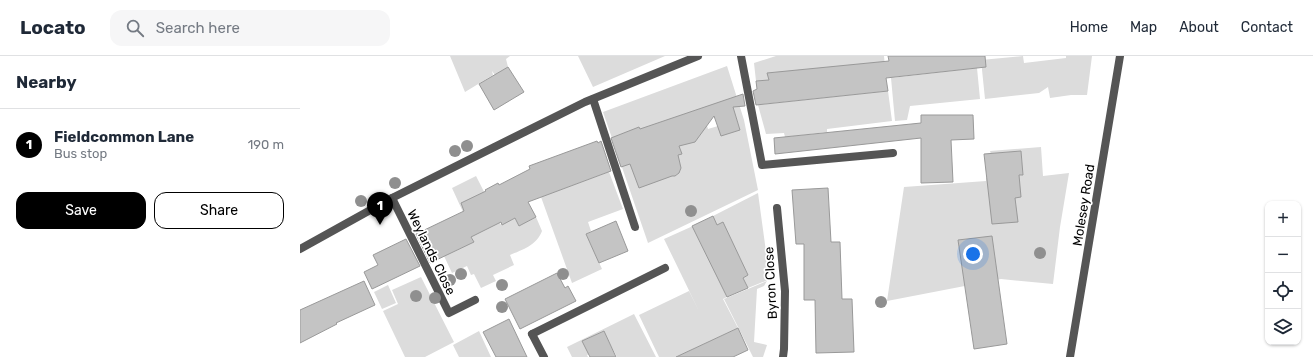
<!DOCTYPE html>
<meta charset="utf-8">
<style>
body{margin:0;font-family:Rubik,sans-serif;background:#f6f6f7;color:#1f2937}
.controls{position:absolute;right:12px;bottom:12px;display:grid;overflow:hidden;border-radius:8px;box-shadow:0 1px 3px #0004}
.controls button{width:36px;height:36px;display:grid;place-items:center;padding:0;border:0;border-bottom:1px solid #e0e1e3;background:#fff;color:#1f2937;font:20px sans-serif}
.you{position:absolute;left:673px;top:198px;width:14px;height:14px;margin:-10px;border:3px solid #fff;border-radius:50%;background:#1a73e8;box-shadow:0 0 0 6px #1a73e833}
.badge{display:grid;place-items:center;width:26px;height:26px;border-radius:50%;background:#000;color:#fff;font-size:13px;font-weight:700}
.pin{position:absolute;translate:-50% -33px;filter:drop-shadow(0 1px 2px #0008)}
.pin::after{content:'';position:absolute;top:21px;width:14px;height:12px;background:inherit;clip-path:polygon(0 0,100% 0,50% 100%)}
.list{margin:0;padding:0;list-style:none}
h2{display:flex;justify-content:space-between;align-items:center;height:52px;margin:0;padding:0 16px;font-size:17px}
h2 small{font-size:13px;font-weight:400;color:#747a83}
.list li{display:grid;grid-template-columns:26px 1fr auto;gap:12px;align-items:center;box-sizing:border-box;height:72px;padding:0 16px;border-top:1px solid #e0e1e3}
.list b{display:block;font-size:15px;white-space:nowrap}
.list p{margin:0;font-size:13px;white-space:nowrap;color:#747a83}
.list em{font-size:13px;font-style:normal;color:#747a83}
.actions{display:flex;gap:8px;padding:12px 16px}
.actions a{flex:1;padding:9px 0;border:1px solid #000;border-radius:12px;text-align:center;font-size:14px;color:#000}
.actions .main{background:#000;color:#fff}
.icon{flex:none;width:22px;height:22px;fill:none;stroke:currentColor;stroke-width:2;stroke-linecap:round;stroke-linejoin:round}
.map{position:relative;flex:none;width:1013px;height:301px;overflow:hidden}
header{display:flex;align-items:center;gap:24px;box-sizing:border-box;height:56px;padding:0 20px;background:#fff;border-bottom:1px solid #e0e1e3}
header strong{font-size:19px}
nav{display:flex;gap:22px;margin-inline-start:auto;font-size:14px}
.search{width:280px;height:36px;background:#f6f6f7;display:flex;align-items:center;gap:10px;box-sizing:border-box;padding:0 14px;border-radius:12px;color:#747a83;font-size:15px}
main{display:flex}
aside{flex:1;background:#fff}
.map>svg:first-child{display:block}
.green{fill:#dcdcdc;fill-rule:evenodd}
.building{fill:#c4c4c4;stroke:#999}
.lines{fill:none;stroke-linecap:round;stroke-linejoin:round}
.service{stroke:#555;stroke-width:8}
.minor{stroke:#555;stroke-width:8}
.tertiary{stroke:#555;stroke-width:8}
.tree{fill:#8f8f8f}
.labels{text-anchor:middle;stroke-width:3.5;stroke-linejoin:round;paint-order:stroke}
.street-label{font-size:13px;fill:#000;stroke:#fff}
</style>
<header>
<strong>Locato</strong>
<div class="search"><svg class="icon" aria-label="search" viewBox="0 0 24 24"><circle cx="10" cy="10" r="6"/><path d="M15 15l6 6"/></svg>Search here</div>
<nav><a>Home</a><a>Map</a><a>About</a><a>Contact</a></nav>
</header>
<main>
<aside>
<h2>Nearby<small></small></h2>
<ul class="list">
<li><span class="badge">1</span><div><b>Fieldcommon Lane</b><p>Bus stop</p></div><em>190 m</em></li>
</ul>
<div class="actions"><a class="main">Save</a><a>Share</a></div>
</aside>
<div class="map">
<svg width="1013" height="301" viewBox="0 0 1013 301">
<rect width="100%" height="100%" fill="#fff"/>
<path class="green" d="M150,0H210L206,3L208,11L195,19L192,15L193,19L165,36Z
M278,0H365L293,31Z
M476,0H584L585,11L468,17L469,24L456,25L454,7Z
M723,0L724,7L766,2V0H792L787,39H771L750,42L748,31L739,37L685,43L681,4Z
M427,10L444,64L458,134L348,187L303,56ZM430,43L440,73L421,79L418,70L408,73L402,53ZM370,63L382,98L370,102V104C382,105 385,113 375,120L362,117L347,71Z
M677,12L680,43L610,50L607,64L595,65L591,22Z
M588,35L592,65L527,73V76L485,81L484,77L466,78L458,49Z
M741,91L743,120L769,117L760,171L753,228L701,223L587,245L604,131L686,125V122L723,119L721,95L691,98L690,95Z
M309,116L323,153L288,166L291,175L286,178L302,213L272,227L241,141Z
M176,120L201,169L215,162L219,170L236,161L242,175C237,189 222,194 210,199L214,209L193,219L196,225L181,232L174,218L171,219L167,210L152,217L144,200L174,186L165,168L168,167L152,132Z
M458,137L467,203L468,224L448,232L443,222L448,219L440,202L417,169L413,160Z
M393,170L427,241L423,243L438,272L376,301H359L339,259L389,235L399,255L364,183Z
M121,221L154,286L125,301H105L83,255L98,248L92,234Z
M467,225L464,230L457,233L454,286L467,289L463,301H453L424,243Z
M88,229L96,247L82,253L74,236Z
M334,258L356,301H317L303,275L283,285L289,298L287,299L288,301H272L267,291Z
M179,275L191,301H159L153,289Z"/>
<path class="building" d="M588,0H685L686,11L586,22L588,35L456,49L453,35L457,33L456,25L469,24L467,17L589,5Z
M208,11L224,36L194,54L179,28Z
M443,38L445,50L433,51L440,74L421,80L414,60L395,86L379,90L382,98L378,99L381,112L379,117L375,120H372L339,132L330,108L321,111L311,82L339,71L340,73Z
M621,59H673L674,83L651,84L653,126L621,127V82L475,98L474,82L621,67Z
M297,85L298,87L301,85L311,115L228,146L236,161L219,170L215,162L202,169L201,166L171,181L174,186L130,207L116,178L164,155L161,147L186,135L185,134L198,127L199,129L230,113L229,110Z
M721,95L723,119H719L721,141L715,142L718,166L692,168L684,98Z
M528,132L531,186H540L542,243H552L554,296L516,297L515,244H504V188H496L492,134Z
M413,160L417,169L423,166L448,219L443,222L448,232L427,241L392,170Z
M316,165L328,195L299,207L286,178Z
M692,180L707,288L674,293L658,184Z
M106,183L120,210L72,233L64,216L78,209L73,199Z
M257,217L265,232L268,230L276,245L220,273L205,243Z
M64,225L75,249L36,267L37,268L0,287V254Z
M209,263L227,301H196L183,276Z
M438,272L448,294L433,301H376Z
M304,275L316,301H290L282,285Z"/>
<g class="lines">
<path class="service" d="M441,0L462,109L593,97
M293,43L335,171
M92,142L149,257L175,244
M232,278L365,212"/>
<path class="minor" d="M477,152L485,235L484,293L483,301
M0,193L92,142L285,46L398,0
M232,278L244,301"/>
<path class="tertiary" d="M770,301L820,0"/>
</g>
<g class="tree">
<circle cx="167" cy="90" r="6"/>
<circle cx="155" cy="95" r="6"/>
<circle cx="95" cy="127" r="6"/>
<circle cx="61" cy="145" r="6"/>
<circle cx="391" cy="155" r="6"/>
<circle cx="740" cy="197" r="6"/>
<circle cx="161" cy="218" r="6"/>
<circle cx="263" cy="218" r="6"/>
<circle cx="150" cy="224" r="6"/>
<circle cx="202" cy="229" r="6"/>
<circle cx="116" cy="240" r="6"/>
<circle cx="135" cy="242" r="6"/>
<circle cx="581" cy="246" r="6"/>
<circle cx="202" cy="251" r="6"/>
</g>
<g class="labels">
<g class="street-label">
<text transform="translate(783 149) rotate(-81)" y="5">Molesey Road</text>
<text transform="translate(132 196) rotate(64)" y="5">Weylands Close</text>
<text transform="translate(470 227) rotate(-93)" y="5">Byron Close</text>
</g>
</g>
</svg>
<div class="controls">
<button>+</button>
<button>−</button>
<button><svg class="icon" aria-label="locate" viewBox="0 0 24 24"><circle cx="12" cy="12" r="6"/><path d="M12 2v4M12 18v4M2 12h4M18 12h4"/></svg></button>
<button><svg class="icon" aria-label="layers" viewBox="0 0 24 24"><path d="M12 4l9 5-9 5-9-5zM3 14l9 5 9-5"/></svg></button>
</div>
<div class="you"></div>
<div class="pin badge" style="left:80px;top:169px">1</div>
</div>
</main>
